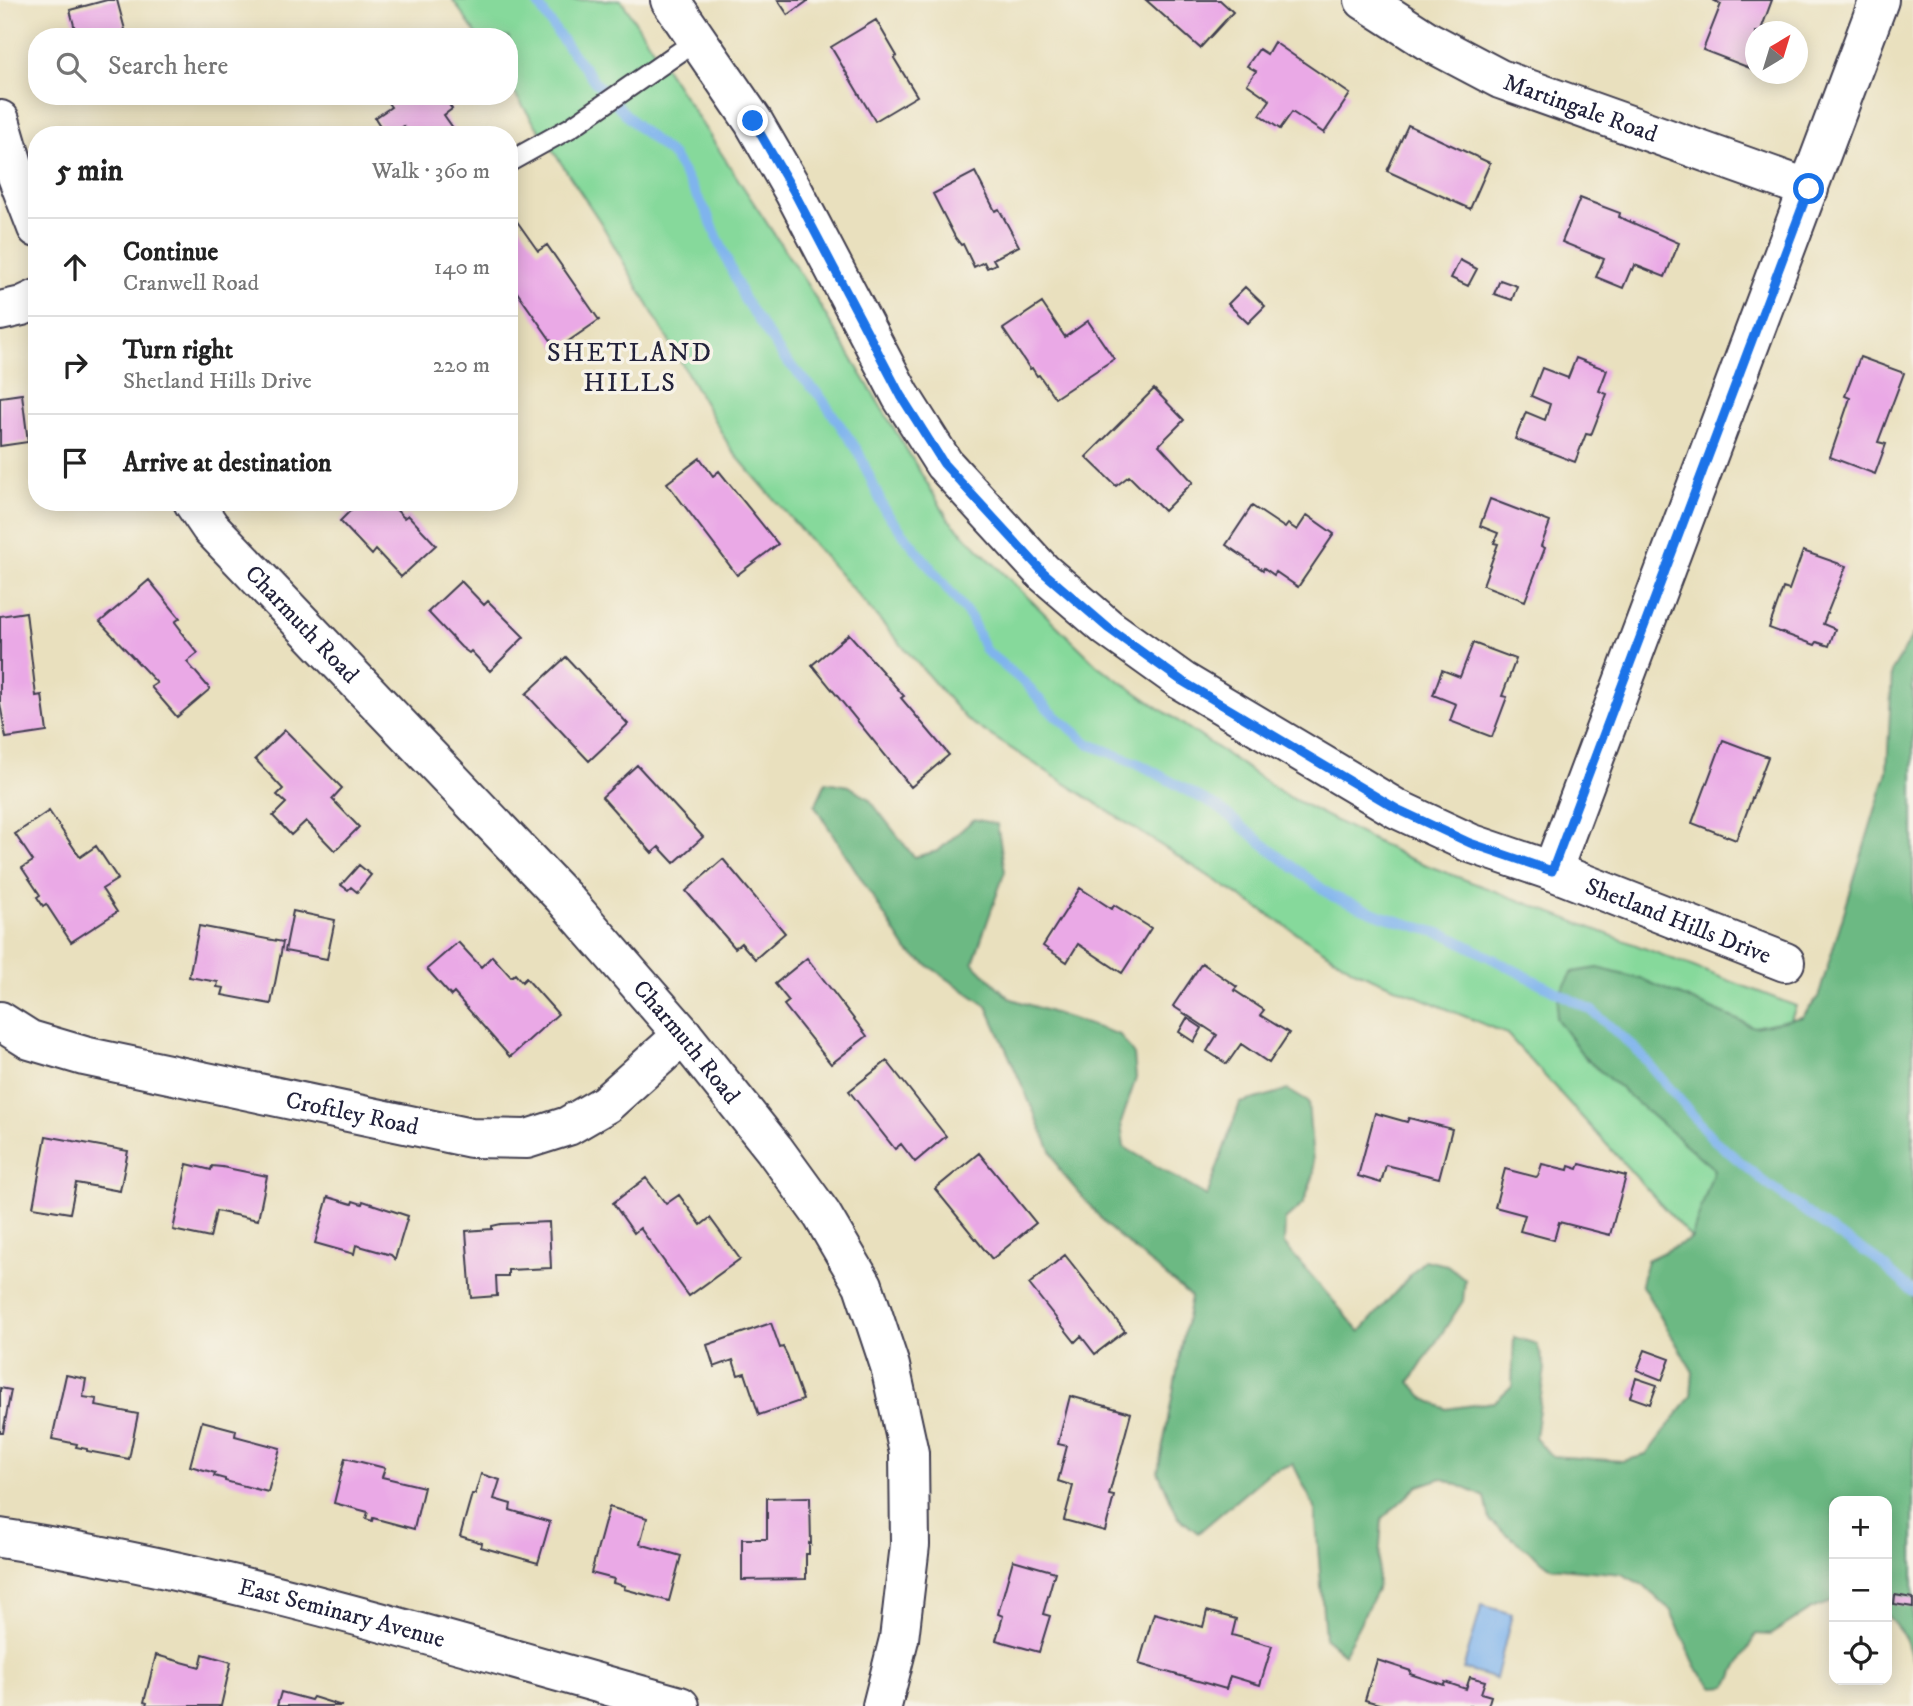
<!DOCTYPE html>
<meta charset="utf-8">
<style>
body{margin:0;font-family:"IM FELL DW Pica",serif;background:#f6f6f6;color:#222}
.controls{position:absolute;right:21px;bottom:21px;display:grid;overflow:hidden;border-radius:14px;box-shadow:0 4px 18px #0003}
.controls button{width:63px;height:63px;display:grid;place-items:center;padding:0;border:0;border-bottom:2px solid #e0e0e0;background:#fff;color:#222;font:35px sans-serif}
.compass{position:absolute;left:1745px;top:21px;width:63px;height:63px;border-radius:50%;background:#fff;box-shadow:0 4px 18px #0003;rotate:38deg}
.stop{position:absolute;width:21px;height:21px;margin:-16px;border:5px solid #1a73e8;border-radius:50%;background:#fff}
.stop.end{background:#1a73e8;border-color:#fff;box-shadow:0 2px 7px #0008}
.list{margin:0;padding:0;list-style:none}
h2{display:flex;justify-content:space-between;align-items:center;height:91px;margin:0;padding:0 28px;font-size:30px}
h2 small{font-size:23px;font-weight:400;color:#767676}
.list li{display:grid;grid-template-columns:46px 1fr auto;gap:21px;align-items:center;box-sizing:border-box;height:98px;padding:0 28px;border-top:2px solid #e0e0e0}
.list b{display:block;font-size:26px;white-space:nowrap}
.list p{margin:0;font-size:23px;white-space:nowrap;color:#767676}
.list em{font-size:23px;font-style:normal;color:#767676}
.icon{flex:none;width:38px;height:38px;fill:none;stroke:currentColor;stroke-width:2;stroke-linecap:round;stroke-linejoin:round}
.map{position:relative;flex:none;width:1913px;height:1706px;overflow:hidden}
.search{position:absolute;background:#fff;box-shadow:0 4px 18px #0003;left:28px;top:28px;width:490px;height:77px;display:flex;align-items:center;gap:18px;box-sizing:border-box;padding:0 24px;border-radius:28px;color:#767676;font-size:26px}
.panel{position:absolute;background:#fff;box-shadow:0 4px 18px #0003;left:28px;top:126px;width:490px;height:385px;border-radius:28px}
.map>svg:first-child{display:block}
.green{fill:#86d99b;stroke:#547e6b;stroke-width:2}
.forest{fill:#6cb983;stroke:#476e5f;stroke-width:2}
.water{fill:#7fb4ed;stroke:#506b94;stroke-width:2}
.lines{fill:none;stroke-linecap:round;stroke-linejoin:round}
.stream{stroke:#7fb4ed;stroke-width:10}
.building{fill:#eaa9e6}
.lane-casing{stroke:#403e4f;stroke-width:23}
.street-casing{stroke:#403e4f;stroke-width:42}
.secondary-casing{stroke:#403e4f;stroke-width:42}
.lane{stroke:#fff;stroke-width:19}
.street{stroke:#fff;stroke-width:38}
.secondary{stroke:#fff;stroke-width:38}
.route{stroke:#1a73e8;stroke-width:9}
.labels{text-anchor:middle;stroke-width:7;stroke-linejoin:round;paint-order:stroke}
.street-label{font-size:24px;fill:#22223b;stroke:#f7f3e8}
.neighbourhood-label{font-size:26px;letter-spacing:2px;fill:#22223b;stroke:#f7f3e8}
</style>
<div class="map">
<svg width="1913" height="1706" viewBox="0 0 1913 1706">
<rect width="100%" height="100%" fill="#f7f3e8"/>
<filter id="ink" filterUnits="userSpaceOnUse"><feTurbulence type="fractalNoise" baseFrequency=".0143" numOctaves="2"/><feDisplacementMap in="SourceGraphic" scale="14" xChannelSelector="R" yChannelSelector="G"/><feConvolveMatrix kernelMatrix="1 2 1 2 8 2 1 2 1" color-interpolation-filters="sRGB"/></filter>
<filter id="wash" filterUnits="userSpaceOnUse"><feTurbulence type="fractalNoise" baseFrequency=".00686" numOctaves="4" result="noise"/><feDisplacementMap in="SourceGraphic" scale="28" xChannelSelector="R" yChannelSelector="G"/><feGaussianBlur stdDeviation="1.57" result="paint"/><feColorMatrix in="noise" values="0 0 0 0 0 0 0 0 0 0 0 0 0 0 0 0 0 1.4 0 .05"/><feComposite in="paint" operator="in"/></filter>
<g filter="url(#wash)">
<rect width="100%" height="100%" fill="#e9e0be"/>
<path class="green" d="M453,0H621L810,289L949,520L1098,666L1287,796L1408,858L1796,1006L1702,1250L1507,1034L1354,970L967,720L732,451L601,223L509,85V37H478Z"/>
<path class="forest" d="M1913,635V1661L1905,1638L1887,1615V1501H1834V1601L1811,1609L1770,1635L1756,1634L1727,1686L1714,1687L1697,1669L1671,1611L1643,1585L1622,1574L1550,1567L1490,1521L1485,1497L1442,1478L1418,1486L1382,1519L1377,1590L1344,1654L1325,1638L1315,1508L1293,1464L1270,1472L1198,1533L1178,1517L1158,1472L1191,1297L1109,1228L1060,1171L987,1006L907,951L815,806L826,782L849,786L869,799L914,857L938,851L974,819L997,824L1005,871L973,963L1009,998L1120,1035L1134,1055L1136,1078L1121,1123L1124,1147L1207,1196L1240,1103L1288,1090L1308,1102L1314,1174L1303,1204L1285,1220L1284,1244L1360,1332L1424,1260L1447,1265L1465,1279L1463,1301L1410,1382L1425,1399L1446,1409L1494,1402L1512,1386L1514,1337L1537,1344L1545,1368L1535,1437L1551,1456L1623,1461L1646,1455L1691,1396L1693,1372L1641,1284L1647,1260L1691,1239L1714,1169L1585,1058L1556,1018L1559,994L1573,972L1598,968L1644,980L1754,1027L1802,1017L1818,998L1887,771L1892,671Z"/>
<path class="water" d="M1482,1605L1512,1614L1496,1679L1463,1669Z"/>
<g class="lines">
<path class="stream" d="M535,0L558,34L595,82L638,127L673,156L706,211L744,299L783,357L820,396L858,451L885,511L971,618L985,650L1026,684L1049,710L1089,744L1141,765L1219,808L1277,855L1332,896L1385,917L1449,936L1591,1010L1636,1049L1713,1139L1767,1184L1832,1231L1874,1257L1913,1292"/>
</g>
<g id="blocks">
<path class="building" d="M107,0H117L127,37H77L70,10Z
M778,0H809L788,15Z
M1146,0H1220L1233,12L1200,48Z
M1713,0H1772L1762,27L1770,29L1769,32H1756L1755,70L1703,50L1721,4Z
M876,20L897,56L894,58L917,96L875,121L831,47Z
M1274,42L1350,94L1324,133L1292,112L1280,129L1260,115L1270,100L1247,84L1256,71L1247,66L1259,49L1267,54Z
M383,96H443L452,109L444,115L458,135H410L404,126L391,135H386L375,118L391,107Z
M1408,125L1490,163L1470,209L1387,171Z
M975,172L995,211L999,209L1019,246L993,259L996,264L987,268L984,262L974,267L963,244L961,245L955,237L933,194Z
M1580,198L1620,213L1619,217L1679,243L1665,277L1635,265L1633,270L1631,269L1623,288L1596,277L1604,259L1562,242Z
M516,220L538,251L547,245L599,320L557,349L514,288L509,292V224Z
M1460,260L1477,269L1468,286L1451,278Z
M1500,280L1517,286L1512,300L1494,294Z
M1245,287L1265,306L1248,323L1228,304Z
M1042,303L1065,337L1088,321L1114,359L1055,398L1039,375L1037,376L1032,368L1030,369L1003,329Z
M1860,357L1904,373L1878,442L1886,444L1875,474L1830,457L1850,398L1845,396Z
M1576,358L1607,370L1599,391L1607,394L1591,435L1586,434L1575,462L1515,439L1526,412L1545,420L1550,404L1531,396L1542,368L1568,378Z
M1154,389L1184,420L1159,445L1193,482L1164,511L1129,476L1116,486L1086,457Z
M22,394L28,442L0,446V397Z
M700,458L713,476L719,471L778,544L737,575L667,483Z
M1490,499L1550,522L1541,546L1545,548L1525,601L1483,585L1498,544L1494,543L1498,533L1480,526Z
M359,502H389L404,518L408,515L436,545L401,577L376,550L372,555L340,521Z
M1252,506L1285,528L1288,524L1297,530L1307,515L1334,534L1298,587L1276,572L1274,575L1264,568L1263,570L1226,545Z
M1803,551L1846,566L1823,624L1835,629L1829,646L1817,642L1815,645L1769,628L1783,588L1789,590Z
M149,580L180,618L175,622L181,630L180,631L198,653L187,662L210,689L177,717L151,687L157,683L100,622Z
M461,581L484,605L488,601L524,637L490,671L471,651L469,653L461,647L428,612Z
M26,612L36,696L42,695L47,732L6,738L0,703V616Z
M849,634L904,696L901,698L949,755L911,787L812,665Z
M1473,643L1516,659L1502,696L1507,697L1492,737L1450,721L1456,704L1433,695L1442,670L1460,677Z
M566,657L628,724L589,761L526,694Z
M285,730L342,788L332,799L359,827L335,851L306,821L291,835L273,816L286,803L277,795L283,789L255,759Z
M1723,740L1768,757L1736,840L1692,823Z
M637,765L703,837L674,863L659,847L652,853L602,797Z
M49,811L80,857L96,846L118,879L102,889L117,912L71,942L46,904L43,906L37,897L40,895L22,868L33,861L15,834Z
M723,859L785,933L755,959L741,943L735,948L686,891Z
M359,865L371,875L357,892L351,887L348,890L341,885Z
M1080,888L1112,909L1114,905L1151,928L1122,973L1078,944L1067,962L1043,946Z
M293,911L335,920L327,959L285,951Z
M199,926L283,942L271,1004L222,995L224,988L217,987L218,982L189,977Z
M458,942L481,967L492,956L511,977L515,974L522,982L526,978L558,1014L510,1057L454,993L451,996L427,969Z
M807,958L867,1036L831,1064L784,1005L789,1001L775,984Z
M1202,963L1237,987L1234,990L1264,1010L1260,1015L1289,1033L1269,1063L1241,1044L1227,1064L1207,1051L1217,1035L1173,1006Z
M1187,1018L1202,1028L1194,1042L1179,1032Z
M887,1061L946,1136L915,1162L901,1144L895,1149L849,1091Z
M1375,1113L1407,1122L1409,1118L1452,1129L1439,1178L1386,1165L1381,1183L1358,1176Z
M46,1136L128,1151L120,1191L76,1183L70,1213L33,1207Z
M979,1153L1036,1223L992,1259L935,1189Z
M187,1164L211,1170L212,1166L222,1167L267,1176L258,1220L216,1211L210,1238L173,1230Z
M1542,1164L1568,1170L1569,1166L1578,1169L1580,1164L1626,1176L1610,1235L1559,1222L1554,1240L1520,1231L1525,1215L1495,1207L1505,1169L1536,1177L1538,1176Z
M646,1178L666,1204L679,1195L701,1225L710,1218L740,1259L689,1296L640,1228L634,1233L613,1203Z
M328,1197L352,1204L353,1201L362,1204L363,1201L408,1216L395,1259L391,1255L356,1245L354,1254L315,1243Z
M549,1222L551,1268L508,1270V1276H496L497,1296L471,1298L466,1231L492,1229V1226L501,1224Z
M1065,1255L1125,1331L1095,1354L1081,1336L1075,1342L1029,1284Z
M771,1323L780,1348L783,1347L787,1355L803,1400L759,1415L745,1373L738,1375L733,1360L714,1367L707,1345Z
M1645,1350L1670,1359L1662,1380L1637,1370Z
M66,1375L86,1379L83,1397L97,1399L96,1406L138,1414L129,1459L87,1451V1449L76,1447L77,1444L52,1439Z
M1636,1378L1657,1385L1650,1404L1630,1397Z
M0,1388L11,1390L3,1433H0Z
M1070,1396L1131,1413L1109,1495L1114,1496L1105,1531L1064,1520L1073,1486L1058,1481L1067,1446L1058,1444Z
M202,1421L236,1430L235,1436L280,1448L268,1492L225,1481V1479L214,1476L215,1473L190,1466Z
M345,1458L385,1468L382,1477L424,1487L414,1529L373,1518L372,1521L366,1519L368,1512L334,1503Z
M481,1474L500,1480L494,1499L511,1504L510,1510L550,1522L538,1563L481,1547L482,1543L460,1536L472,1494H475Z
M810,1497L811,1544L809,1543V1554H806V1579L742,1580V1539H767V1498Z
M609,1507L647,1518L640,1544L681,1556L669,1601L624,1589L625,1586L613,1583L614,1579L591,1573Z
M1013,1560L1055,1572L1043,1614L1050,1616L1039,1652L996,1640L1003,1616L998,1614Z
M1895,1595L1913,1598V1607L1894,1604Z
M1207,1611L1236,1619L1232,1635L1272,1646L1260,1685L1230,1676L1226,1689L1139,1664L1154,1613L1203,1627Z
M203,1654L231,1662L221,1706H146L147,1703L144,1702L156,1655L200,1667Z
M1377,1660L1411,1671L1410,1674L1444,1685L1445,1682L1466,1689L1470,1677L1485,1681L1481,1693L1491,1696L1488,1706H1386L1365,1700Z
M281,1692L311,1700L313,1697L342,1706H277Z"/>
</g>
</g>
<g filter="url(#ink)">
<use href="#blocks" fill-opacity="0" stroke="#403e4f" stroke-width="2"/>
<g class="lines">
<defs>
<path id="lane" d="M509,162L570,128L697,40"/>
<g id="street">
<path id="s1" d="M670,0L753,121L794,192L901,396L944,464L1043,572L1108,628L1182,681L1397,809L1470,843L1552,871L1785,962"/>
<path id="s2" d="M1364,0L1428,41L1500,79L1809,189"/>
<path d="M0,311L22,306L37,299"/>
<path d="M1552,871L1879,0"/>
<path id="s3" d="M0,1021L30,1040L84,1056L471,1138L527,1139L568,1126L606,1104L683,1035"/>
</g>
<g id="secondary">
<path d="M0,120L15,171L37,228"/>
<path id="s4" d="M193,502L210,527L563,897L683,1035L774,1149L822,1215L863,1285L890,1366L909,1453L910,1545L899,1639L882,1706"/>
<path id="s5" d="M0,1538C231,1573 455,1644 680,1706"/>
</g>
</defs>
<use href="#lane" class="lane-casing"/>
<use href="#street" class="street-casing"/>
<use href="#secondary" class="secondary-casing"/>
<use href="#lane" class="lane"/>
<use href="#street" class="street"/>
<use href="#secondary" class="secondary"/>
</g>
</g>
<g class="lines" filter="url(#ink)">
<path class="route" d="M753,121L794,192L901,396L944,464L1043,572L1108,628L1182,681L1397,809L1470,843L1552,871L1809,189"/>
</g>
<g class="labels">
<g class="street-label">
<text dy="8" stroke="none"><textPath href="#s2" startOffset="243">Martingale Road</textPath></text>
<text dy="8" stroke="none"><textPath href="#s4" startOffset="164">Charmuth Road</textPath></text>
<text dy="8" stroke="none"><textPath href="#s1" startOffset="1416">Shetland Hills Drive</textPath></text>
<text dy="8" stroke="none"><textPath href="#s4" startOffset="732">Charmuth Road</textPath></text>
<text dy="8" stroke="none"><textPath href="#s3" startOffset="366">Croftley Road</textPath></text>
<text dy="8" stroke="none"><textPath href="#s5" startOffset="350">East Seminary Avenue</textPath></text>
</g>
<g class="neighbourhood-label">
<text x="630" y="361">SHETLAND<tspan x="630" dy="30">HILLS</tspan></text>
</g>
</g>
</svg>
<div class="controls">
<button>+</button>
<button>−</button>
<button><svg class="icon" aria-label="locate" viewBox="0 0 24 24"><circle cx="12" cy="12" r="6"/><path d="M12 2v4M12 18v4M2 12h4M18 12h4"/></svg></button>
</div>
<svg class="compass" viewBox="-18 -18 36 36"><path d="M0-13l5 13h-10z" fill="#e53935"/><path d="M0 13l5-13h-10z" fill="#767676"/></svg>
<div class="stop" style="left:1809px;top:189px"></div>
<div class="stop end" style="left:753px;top:121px"></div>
<div class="search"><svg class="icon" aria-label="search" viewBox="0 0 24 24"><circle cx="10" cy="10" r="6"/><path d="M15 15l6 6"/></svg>Search here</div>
<section class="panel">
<h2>5 min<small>Walk · 360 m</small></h2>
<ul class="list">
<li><svg class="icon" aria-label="ahead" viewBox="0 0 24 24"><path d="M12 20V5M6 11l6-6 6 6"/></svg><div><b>Continue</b><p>Cranwell Road</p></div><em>140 m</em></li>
<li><svg class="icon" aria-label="right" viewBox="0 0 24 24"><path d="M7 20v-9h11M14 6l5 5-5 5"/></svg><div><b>Turn right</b><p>Shetland Hills Drive</p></div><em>220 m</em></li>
<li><svg class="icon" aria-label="arrive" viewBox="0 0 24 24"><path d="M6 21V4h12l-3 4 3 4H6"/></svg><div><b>Arrive at destination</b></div></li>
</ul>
</section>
</div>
